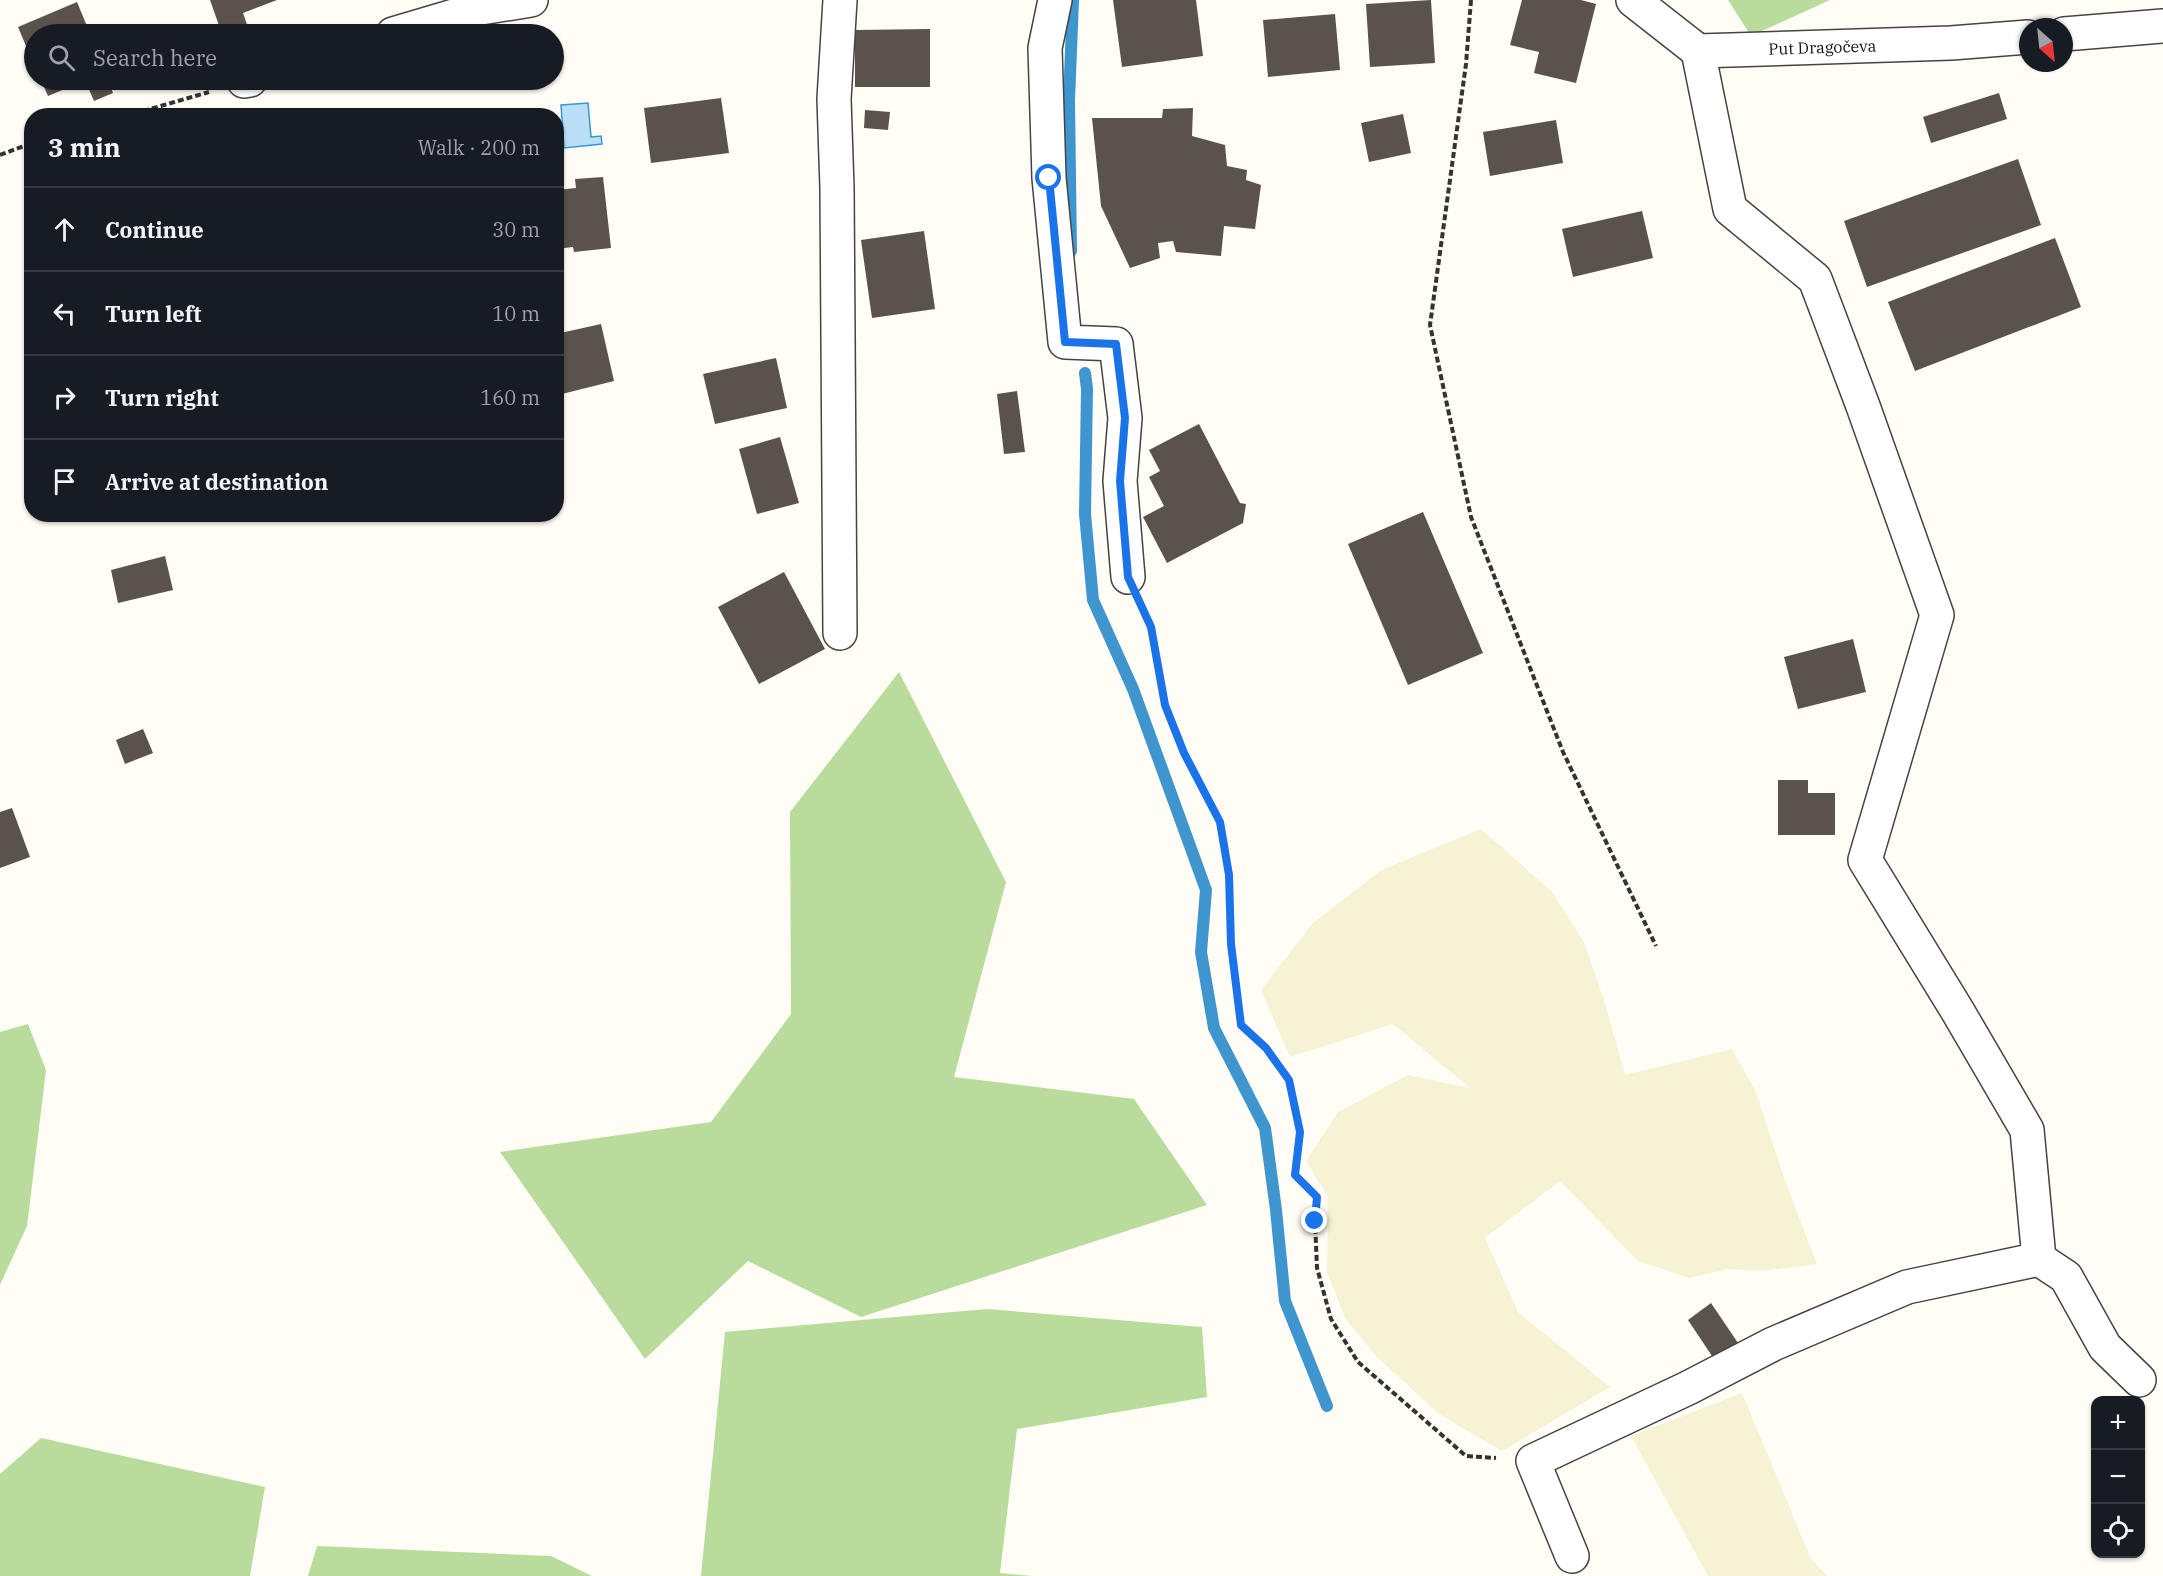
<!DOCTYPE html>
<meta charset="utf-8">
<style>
body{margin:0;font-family:"IBM Plex Serif",serif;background:#20242c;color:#f1f3f6}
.controls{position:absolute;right:18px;bottom:18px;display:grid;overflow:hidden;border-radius:12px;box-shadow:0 2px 4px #0004}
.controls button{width:54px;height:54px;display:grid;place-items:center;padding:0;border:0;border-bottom:2px solid #363941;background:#171b24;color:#f1f3f6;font:30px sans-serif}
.compass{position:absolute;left:2019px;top:18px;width:54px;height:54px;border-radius:50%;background:#171b24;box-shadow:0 2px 4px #0004;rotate:153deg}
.stop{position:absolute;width:18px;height:18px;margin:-14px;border:4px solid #1a73e8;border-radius:50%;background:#fff}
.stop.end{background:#1a73e8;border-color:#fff;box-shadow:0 2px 6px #0008}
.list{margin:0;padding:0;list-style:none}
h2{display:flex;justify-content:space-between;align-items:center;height:78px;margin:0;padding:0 24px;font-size:26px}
h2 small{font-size:20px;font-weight:400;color:#9ea1a6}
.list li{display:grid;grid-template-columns:39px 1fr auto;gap:18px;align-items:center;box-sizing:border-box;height:84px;padding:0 24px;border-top:2px solid #363941}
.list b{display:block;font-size:22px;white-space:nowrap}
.list em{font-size:20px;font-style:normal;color:#9ea1a6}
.icon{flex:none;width:33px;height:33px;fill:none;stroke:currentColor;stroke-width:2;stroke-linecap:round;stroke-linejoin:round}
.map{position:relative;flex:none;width:2163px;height:1576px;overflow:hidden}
.search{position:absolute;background:#171b24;box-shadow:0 2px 4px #0004;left:24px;top:24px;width:540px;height:66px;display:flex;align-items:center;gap:15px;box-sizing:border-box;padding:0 21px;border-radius:33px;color:#9ea1a6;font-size:22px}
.panel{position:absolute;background:#171b24;box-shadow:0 2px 4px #0004;left:24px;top:108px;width:540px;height:414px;border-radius:24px}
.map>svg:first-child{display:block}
.farmland{fill:#f6f3d4}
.forest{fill:#b9dc9c}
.water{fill:#b9e0f7;stroke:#3f96cf;stroke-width:1.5}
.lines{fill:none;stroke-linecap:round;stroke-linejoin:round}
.stream{stroke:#3f96cf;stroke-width:12}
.building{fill:#5a524d}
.minor-casing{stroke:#444;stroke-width:36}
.path{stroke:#333;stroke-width:4;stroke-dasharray:6 3;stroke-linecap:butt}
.minor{stroke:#fff;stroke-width:33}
.route{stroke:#1a73e8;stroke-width:8}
.labels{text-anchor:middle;stroke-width:6;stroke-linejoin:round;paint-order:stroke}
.street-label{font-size:16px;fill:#111;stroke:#fff}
</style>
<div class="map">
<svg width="2163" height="1576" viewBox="0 0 2163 1576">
<rect width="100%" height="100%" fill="#fffdf5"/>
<path class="farmland" d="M1481,829L1551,891L1584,942L1604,1000L1625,1075L1732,1049L1756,1092L1784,1178L1817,1264L1763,1271L1728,1269L1689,1278L1638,1261L1560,1181L1485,1238L1518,1312L1610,1387L1502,1451L1439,1414L1377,1357L1345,1318L1327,1272L1328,1197L1306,1161L1338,1112L1408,1075L1470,1088L1393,1024L1290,1057L1261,990L1312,924L1381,870Z
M1742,1393L1811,1559L1827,1576H1708L1631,1436Z"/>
<path class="forest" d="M1728,0H1830L1751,36Z
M899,672L1006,882L954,1077L1134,1099L1207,1205L861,1317L748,1261L645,1359L500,1152L711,1122L791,1014L790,812Z
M28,1024L46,1070L27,1226L0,1285V1032Z
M987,1309L1202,1327L1207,1397L1017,1429L1000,1573L1032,1576H701L725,1332Z
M41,1438L265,1487L250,1576H0V1474Z
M317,1546L551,1556L592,1576H308Z"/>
<path class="water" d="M588,103L591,137L601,136L602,144L564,148L561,105Z"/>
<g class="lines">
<path class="stream" d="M1071,251L1069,101L1073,0
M1085,373L1087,389L1085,514L1093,600L1133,689L1206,890L1201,952L1214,1028L1265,1128L1276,1210L1285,1301L1327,1406"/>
</g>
<path class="building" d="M210,0H277L243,13L250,33L222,34Z
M1113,0H1196L1203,56L1122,67Z
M1431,0L1435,63L1370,67L1366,4Z
M1522,0H1581L1596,4L1576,83L1534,73L1539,52L1510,45Z
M77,2L89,31L99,26L103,34H34V65L18,27Z
M1335,14L1340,70L1268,77L1263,20Z
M930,29V87H855V30Z
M41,80H86L48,96Z
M100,80H108L113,93L94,101L87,85Z
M1999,93L2007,119L1931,143L1923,117Z
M721,98L729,153L651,163L644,108Z
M1193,108L1192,136L1225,145L1227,166L1247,170L1246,180L1261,185L1255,229L1224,226L1221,256L1176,252L1173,241L1158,243L1160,258L1130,268L1101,206L1092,118H1162L1163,109Z
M865,110L890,112L888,130L864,128Z
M1403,114L1411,153L1369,162L1361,123Z
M1556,120L1563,163L1490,176L1483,132Z
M2018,159L2041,225L1867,287L1844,221Z
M603,177L611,248L574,252L573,247L556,249V190L576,188L575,179Z
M1642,211L1653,258L1573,277L1562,229Z
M924,231L935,309L872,318L861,240Z
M2055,238L2081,307L1915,371L1888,302Z
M601,324L614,381L562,394L556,372V334Z
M776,358L787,408L715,424L703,374Z
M1017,391L1025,452L1004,454L997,394Z
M1199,424L1240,503L1246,504L1243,523L1167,563L1143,517L1164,506L1149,477L1160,471L1149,450Z
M780,437L799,503L757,514L739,449Z
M1423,512L1483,653L1408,685L1348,544Z
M165,556L173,590L118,603L111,570Z
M784,572L825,649L759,684L718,607Z
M1853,639L1866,692L1798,709L1784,657Z
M143,729L153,753L125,764L116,740Z
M1778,780H1808V793H1835V835H1778Z
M12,808L30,857L0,868V812Z
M1711,1303L1738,1343L1714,1359L1688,1320Z"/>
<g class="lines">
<defs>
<g id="minor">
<path d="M1055,0L1045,48L1049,178L1065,342L1116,344L1125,418L1120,481L1128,577"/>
<path id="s1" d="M1633,0L1698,51L1951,43L2028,37"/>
<path d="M393,34L481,8L531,0"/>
<path d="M2064,34L2163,26"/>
<path d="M244,81L250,80"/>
<path d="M840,633L837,188L834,99L840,0"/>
<path d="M2039,1259L2066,1277L2105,1347L2139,1380"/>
<path d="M1572,1556L1533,1461L1688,1388L1773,1344L1907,1287L2039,1259L2027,1130L1957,1010L1865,860L1937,615L1863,406L1815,279L1730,209L1698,51"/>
</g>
</defs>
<use href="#minor" class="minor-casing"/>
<path class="path" d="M1471,0L1466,64L1430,325L1471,517L1563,752L1656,946
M126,116L209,92
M0,155L32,143
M1143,608L1151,626L1165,705L1184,753L1220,822L1229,875L1231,943L1241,1025L1266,1048L1289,1080L1301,1132L1295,1175L1317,1197L1315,1221L1317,1268L1331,1319L1358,1362L1466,1456L1496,1458"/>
<use href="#minor" class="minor"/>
</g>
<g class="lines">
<path class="route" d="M1049,178L1065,342L1116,344L1125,418L1120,481L1128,577L1151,627L1165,705L1184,753L1220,822L1229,875L1231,944L1241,1025L1266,1048L1289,1080L1300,1132L1295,1175L1317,1197L1315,1221"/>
</g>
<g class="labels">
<g class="street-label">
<text dy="6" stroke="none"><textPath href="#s1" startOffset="207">Put Dragočeva</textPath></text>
</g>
</g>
</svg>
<div class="controls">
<button>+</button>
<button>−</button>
<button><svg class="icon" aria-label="locate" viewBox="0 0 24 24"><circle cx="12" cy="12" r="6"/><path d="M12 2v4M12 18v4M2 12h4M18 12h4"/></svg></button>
</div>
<svg class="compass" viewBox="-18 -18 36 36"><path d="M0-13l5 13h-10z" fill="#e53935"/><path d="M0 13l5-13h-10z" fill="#9ea1a6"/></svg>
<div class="stop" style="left:1049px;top:178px"></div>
<div class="stop end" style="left:1315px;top:1221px"></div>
<div class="search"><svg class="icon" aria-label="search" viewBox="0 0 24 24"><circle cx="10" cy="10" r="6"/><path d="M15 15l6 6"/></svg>Search here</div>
<section class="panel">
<h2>3 min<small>Walk · 200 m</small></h2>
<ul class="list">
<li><svg class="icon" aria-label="ahead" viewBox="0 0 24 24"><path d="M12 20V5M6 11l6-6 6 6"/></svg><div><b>Continue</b></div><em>30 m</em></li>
<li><svg class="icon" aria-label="left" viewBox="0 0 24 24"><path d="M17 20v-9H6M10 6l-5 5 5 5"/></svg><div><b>Turn left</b></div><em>10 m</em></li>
<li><svg class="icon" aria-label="right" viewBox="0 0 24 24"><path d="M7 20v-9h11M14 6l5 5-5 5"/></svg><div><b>Turn right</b></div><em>160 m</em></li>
<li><svg class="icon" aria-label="arrive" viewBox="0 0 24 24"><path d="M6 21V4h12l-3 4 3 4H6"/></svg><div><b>Arrive at destination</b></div></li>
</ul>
</section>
</div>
